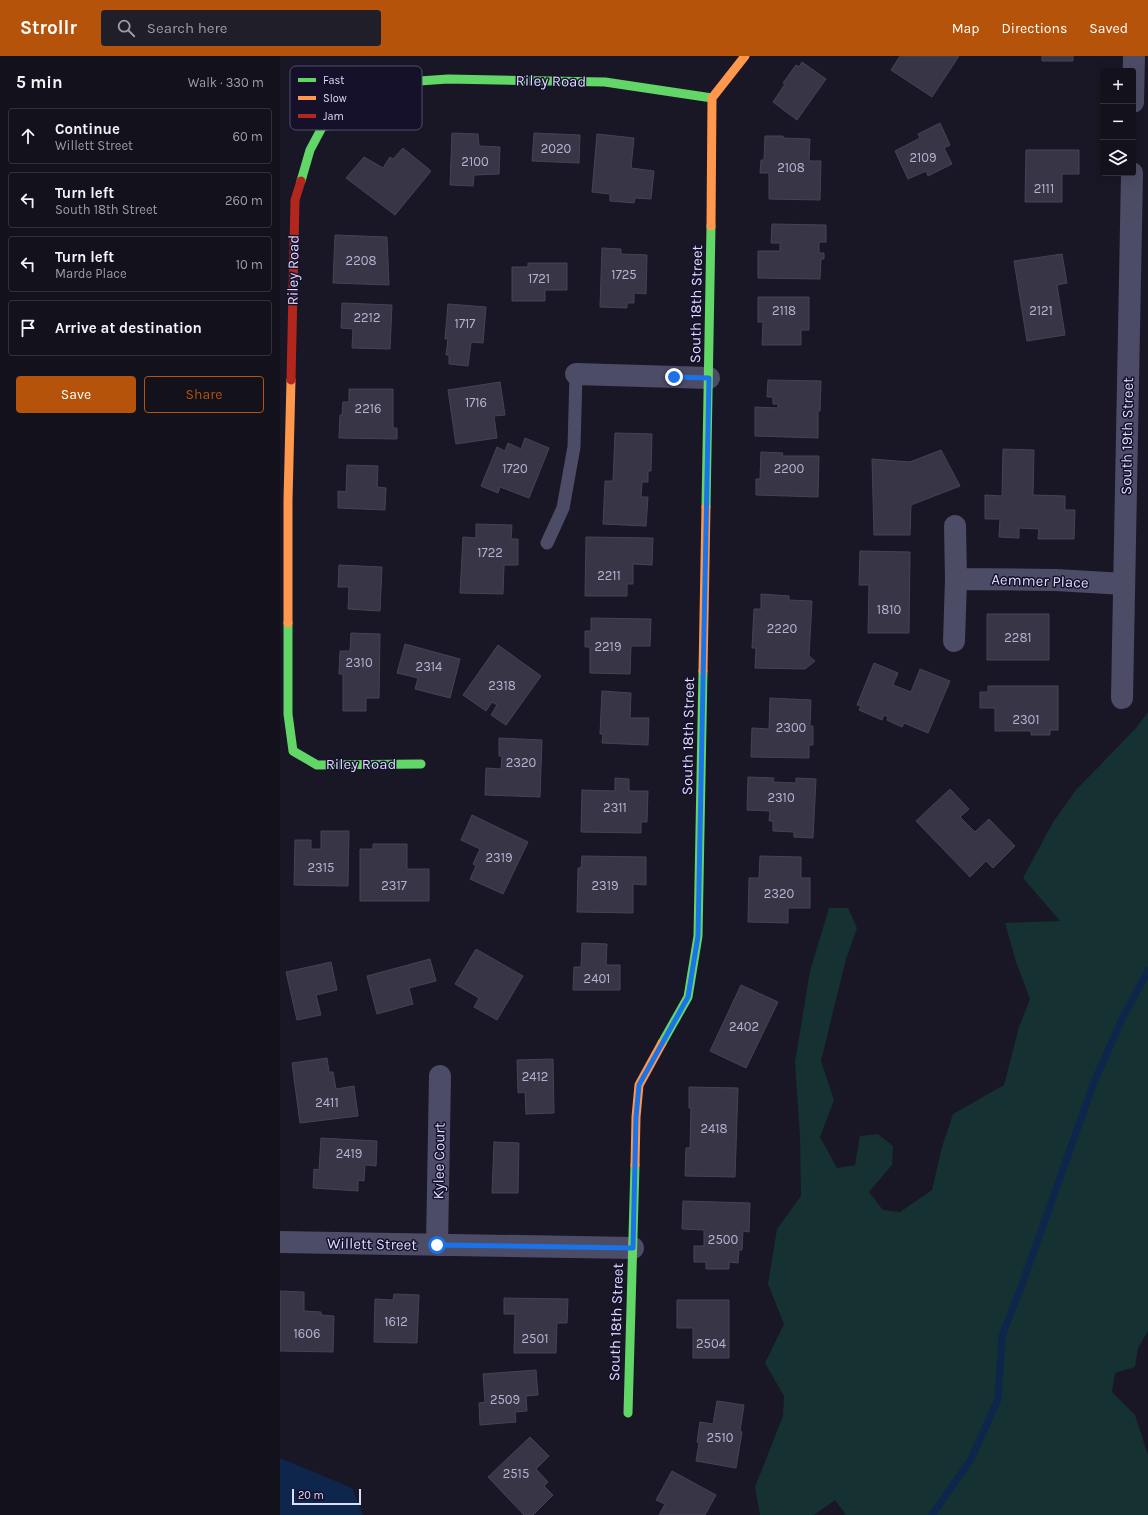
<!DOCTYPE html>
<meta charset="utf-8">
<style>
body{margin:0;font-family:Karla,sans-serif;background:#201f29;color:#f1f3f6}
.controls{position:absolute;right:12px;top:12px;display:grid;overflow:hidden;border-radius:4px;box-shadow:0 4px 16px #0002}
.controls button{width:36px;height:36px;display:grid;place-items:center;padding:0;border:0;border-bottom:1px solid #32313b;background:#13111c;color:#f1f3f6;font:20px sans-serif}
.scale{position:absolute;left:12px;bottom:10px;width:69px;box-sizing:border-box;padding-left:4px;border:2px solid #dedcff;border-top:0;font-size:11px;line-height:14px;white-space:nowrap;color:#dedcff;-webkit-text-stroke:3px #15112b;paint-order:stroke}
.stop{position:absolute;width:12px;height:12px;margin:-9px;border:3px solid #1a73e8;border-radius:50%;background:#fff}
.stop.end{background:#1a73e8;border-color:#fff;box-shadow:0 1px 4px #0008}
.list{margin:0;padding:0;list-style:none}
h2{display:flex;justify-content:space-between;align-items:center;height:52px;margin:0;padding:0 16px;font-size:17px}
h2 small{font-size:13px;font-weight:400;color:#9d9da3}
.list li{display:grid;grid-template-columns:26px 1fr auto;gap:12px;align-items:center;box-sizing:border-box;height:56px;margin:0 8px 8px;padding:0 8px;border:1px solid #32313b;border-radius:4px}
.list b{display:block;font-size:15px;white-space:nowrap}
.list p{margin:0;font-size:13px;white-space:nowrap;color:#9d9da3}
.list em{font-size:13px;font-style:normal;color:#9d9da3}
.actions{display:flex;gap:8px;padding:12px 16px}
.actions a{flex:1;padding:9px 0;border:1px solid #b45309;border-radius:4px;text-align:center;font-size:14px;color:#b45309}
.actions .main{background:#b45309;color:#fff}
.icon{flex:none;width:22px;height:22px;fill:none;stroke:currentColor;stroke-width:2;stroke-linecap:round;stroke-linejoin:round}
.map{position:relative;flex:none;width:868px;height:1459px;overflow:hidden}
header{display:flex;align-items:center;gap:24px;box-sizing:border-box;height:56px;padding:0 20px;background:#b45309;color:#fff}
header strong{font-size:19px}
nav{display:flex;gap:22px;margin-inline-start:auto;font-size:14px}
.search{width:280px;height:36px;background:#201f29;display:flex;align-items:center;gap:10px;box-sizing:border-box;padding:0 14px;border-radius:4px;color:#9d9da3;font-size:15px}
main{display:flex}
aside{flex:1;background:#13111c}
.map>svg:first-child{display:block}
.green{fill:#153131}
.water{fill:#0e264b}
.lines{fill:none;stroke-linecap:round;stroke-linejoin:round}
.stream{stroke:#0e264b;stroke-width:7}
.building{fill:#383646;stroke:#454258}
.lane{stroke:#4d4c66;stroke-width:13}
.street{stroke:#4d4c66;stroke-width:22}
.fast{stroke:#63d668;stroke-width:9}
.slow{stroke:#ff974d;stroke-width:9}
.jam{stroke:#b3261e;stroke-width:9}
.route{stroke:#1a73e8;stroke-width:5}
.labels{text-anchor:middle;stroke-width:3;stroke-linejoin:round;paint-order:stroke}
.number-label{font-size:13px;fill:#b4b2d1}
.street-label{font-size:15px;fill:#dedcff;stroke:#15112b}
.key{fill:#15112b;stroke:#514e6b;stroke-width:1}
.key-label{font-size:11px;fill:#dedcff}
</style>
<header>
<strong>Strollr</strong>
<div class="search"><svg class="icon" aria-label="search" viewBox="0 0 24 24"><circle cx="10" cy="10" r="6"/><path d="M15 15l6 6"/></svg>Search here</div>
<nav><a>Map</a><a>Directions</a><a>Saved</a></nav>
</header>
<main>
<aside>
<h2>5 min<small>Walk · 330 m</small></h2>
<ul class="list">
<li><svg class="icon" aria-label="ahead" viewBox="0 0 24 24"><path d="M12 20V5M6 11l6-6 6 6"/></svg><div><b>Continue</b><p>Willett Street</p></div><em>60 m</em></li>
<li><svg class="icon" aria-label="left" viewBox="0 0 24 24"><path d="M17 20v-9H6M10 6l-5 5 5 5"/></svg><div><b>Turn left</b><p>South 18th Street</p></div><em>260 m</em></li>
<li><svg class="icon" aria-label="left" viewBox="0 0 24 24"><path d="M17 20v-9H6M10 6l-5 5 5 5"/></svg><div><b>Turn left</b><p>Marde Place</p></div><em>10 m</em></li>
<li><svg class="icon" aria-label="arrive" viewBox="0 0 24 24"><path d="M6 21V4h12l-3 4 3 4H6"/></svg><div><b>Arrive at destination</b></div></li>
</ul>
<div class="actions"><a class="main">Save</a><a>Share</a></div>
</aside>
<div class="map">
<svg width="868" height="1459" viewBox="0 0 868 1459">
<rect width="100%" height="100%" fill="#191725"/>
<path class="green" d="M868,656V1275L858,1292L855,1311L835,1317L832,1336L855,1359L868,1399V1459H566L555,1444L534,1459H480L475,1431L503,1360L504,1340L485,1307L504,1268L488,1228L497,1173L521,1140L520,1081L515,1006L530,915L549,852H568L577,872L566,903L541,1005L554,1044L540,1081L557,1112L575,1109L580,1080L598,1078L613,1090L612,1109L589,1136L603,1154L620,1156L652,1134L662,1091L673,1058L724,1029L739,971L750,943L736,906L725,867L780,865L743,822L773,766L796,734L856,672Z"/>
<path class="water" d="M0,1402L72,1432L83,1459H0Z"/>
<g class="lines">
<path class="stream" d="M652,1459L691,1403L718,1343L722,1280L743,1226L814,1026L843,961L868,915"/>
</g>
<path class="building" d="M620,0H679L652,41L611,14Z
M762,0H793V5H762Z
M522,6L546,23L517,64L493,46L505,28L503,27L516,9L519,11Z
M660,67L670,89L664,92L672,108L648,120L646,115L628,123L615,95L640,82L638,78Z
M172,77L198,78L199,90L220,91L219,118L194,119L193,130L170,129Z
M254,77L300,79L299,107L252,105Z
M317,78L354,82L351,112L374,115L371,143L355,142L354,147L330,145V138L312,136Z
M485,80H503V82L530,83L529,105H541L540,144L489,143V117H480L481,104H484Z
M123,92L151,115L115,159L66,122L84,101L103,112L110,101L113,103Z
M746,94H799V118H782V146H745Z
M492,168L546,169V186H539V197H544V203H541L540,223L478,222V195H500V187H491Z
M55,179L107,181L109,229L53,227Z
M322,192L341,193V198L367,199L366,238L354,237V247H347V252L320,251Z
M782,198L787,227L777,229L785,279L747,285L734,205Z
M248,207H287V234H265V245H232V211H248Z
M478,241H529V274H521V289H482L483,266H478Z
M62,247L112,249L110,293L72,292L73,273L61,272Z
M168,248L206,251L203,287L191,286L188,310L169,308V299H166L168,283H165Z
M488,324L541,325L540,355H538V382L475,380V351L498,352V348H493V341H487Z
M220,326L225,359L214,360L217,382L176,388L168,334Z
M69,333H113V372H117V383L59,382L60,359H62L63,346H69Z
M335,377L372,378L371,415H368V426H362L361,441H368L366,470L323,468L325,425H333Z
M245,382L269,392L249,442L220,431L218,437L201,430L217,391L225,395L228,387L241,393Z
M723,393L754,394L753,439L785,440V454H795L794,483H758L759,473L739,472V482L719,481L720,463H705V439L722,440Z
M661,394L680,430L631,449L630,479H594L592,403L630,406Z
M481,396L503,397L502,400H539L538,441L476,439V423H480Z
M67,409L98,410L97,431L106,432L105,454L58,452V435L66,436Z
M196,468L232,469L231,483H238V509H224L223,538L180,537L183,481L196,482Z
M306,481L373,482L372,509L353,508V528H347V540H305Z
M580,495L630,496L629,577H588L589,529H579Z
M59,509L102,511L100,555L68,553L69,531H58Z
M481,538L509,540V544L532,545L529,600L535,605L525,613L475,612L476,592H472L474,553H481Z
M707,558H769V604H707Z
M311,562L371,563L370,590H351L350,618L310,617V591H305V575H311Z
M71,577L100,578L99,642H86V655H63V618H59L60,595H70Z
M125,588L180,603L170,642L135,633L138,622L117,617Z
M218,589L261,620L226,669L211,659L217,649L212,646L206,655L183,639Z
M594,607L618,617L613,629L631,636L640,613L670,625L648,677L624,667L622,671L607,664L608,661L604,659L602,664L579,654L581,650L577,649Z
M708,630H778V674H770V679H751V675H715V652H700V636H708Z
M322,635L351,637L350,662H369L368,689L322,687L323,678H320Z
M490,642L531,644L530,670H533V689H529V702L471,701L472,672L489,673Z
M219,682L262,684L260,741L205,739L206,712L221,713L222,700H219Z
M468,721L494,722L493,726L516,727V722L536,723L533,782L514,781V776L493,775V765H489L490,755L467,754Z
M335,722L349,723V735H368L367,766H361V777L301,776L302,734L335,735Z
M670,733L689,753L680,761L695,776L709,763L735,790L713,812L706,805L690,821L636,765Z
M192,759L248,786L223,838L190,823L196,810L193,808L200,793L181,784Z
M41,775H69L68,830L14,829L15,784H31V793H41Z
M93,788H127V813H149V845H80V793H93Z
M302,800L366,801V829L353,828V857L297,856L298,812H301Z
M480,800L521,801V822H530V852H508V867L468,866L469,822H479Z
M302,887L327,888L326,909H340V934H293L294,911H301Z
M196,893L243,920L217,964L194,951L199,942L175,928Z
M150,903L156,925L129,932L133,948L97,958L87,920Z
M51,906L57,934L36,939L41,959L17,964L6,916Z
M461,929L498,946L466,1012L430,995Z
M47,1002L49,1016H53L56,1033L74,1030L78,1060L20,1067L12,1007Z
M273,1003L274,1057L246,1058L245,1036L238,1037L237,1004Z
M409,1031L458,1032L455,1121L405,1120L406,1092H410L411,1052H409Z
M41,1082L97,1085L96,1110L85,1109L84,1125L78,1124V1135L33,1132L34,1113L39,1114Z
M214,1086L239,1087L238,1137H212Z
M403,1145L470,1147L469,1176L463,1175L462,1194H459L458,1207L449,1206V1213H426V1206H414V1190H424V1174L402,1173Z
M0,1235L24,1236V1255L41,1256V1259L54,1260L53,1296L0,1295Z
M114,1238L139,1239L137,1287L94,1286L95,1243L113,1244Z
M224,1242L288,1243L287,1267H277L276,1297H234L235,1258H224Z
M397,1244H449V1302H413V1272H397Z
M256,1314L258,1339L246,1340L247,1355L235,1356L236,1366L200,1369L199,1347L205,1346L203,1318Z
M437,1345L464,1349L460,1375L462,1376L456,1412L416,1405L419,1387L417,1386L420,1366L433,1368Z
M250,1381L269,1400L256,1413L268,1426L264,1430L273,1439L253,1459H244L208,1421Z
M392,1415L436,1439L425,1459H379L385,1448L376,1444Z"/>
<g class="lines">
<path class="lane" d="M267,487L283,452L294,391L296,318"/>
<path class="street" d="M22,39L46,64
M853,46L854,0
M296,318L429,322
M675,470L676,523
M674,585L676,523L776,524L844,528
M842,642L852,117
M0,1186L353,1192
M157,1189L160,1020"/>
<path class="fast" d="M21,125L30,94L46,64L85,41L125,26L168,23L325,26L432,42
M426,451L431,170
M8,567V658L13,695L37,709L141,708
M382,987L408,941L418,880L423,615
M348,1357L355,1109"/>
<path class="slow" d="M431,170L432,42L465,0
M8,567V444L11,324
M423,615L426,451
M355,1109L356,1061L359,1029L382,987"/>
<path class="jam" d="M11,324L15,144L21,125"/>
</g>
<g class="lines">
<path class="route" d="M157,1189L353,1192L356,1061L359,1029L408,941L418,880L429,322L394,321"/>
</g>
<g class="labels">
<g class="number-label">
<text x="276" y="97">2020</text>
<text x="643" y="106">2109</text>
<text x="195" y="110">2100</text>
<text x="511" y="116">2108</text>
<text x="764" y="137">2111</text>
<text x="81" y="209">2208</text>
<text x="344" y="223">1725</text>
<text x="259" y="227">1721</text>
<text x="504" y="259">2118</text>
<text x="761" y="259">2121</text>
<text x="87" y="266">2212</text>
<text x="185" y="272">1717</text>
<text x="196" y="351">1716</text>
<text x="88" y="357">2216</text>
<text x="235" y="417">1720</text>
<text x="509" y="417">2200</text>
<text x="210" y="501">1722</text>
<text x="329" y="524">2211</text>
<text x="609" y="558">1810</text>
<text x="502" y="577">2220</text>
<text x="738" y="586">2281</text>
<text x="328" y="595">2219</text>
<text x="79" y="611">2310</text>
<text x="149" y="615">2314</text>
<text x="222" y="634">2318</text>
<text x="746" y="668">2301</text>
<text x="511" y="676">2300</text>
<text x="241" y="711">2320</text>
<text x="501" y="746">2310</text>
<text x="335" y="756">2311</text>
<text x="219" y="806">2319</text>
<text x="41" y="816">2315</text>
<text x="114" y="834">2317</text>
<text x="325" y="834">2319</text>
<text x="499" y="842">2320</text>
<text x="317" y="927">2401</text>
<text x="464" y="975">2402</text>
<text x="255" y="1025">2412</text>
<text x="47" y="1051">2411</text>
<text x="434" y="1077">2418</text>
<text x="69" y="1102">2419</text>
<text x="443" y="1188">2500</text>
<text x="116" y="1270">1612</text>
<text x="27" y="1282">1606</text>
<text x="255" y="1287">2501</text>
<text x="431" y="1292">2504</text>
<text x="225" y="1348">2509</text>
<text x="440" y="1386">2510</text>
<text x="236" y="1422">2515</text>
</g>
<g class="street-label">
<text transform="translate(271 25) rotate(1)" y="5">Riley Road</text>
<text transform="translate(13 214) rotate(-89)" y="5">Riley Road</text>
<text transform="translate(416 248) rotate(-89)" y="5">South 18th Street</text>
<text transform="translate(847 380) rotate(-89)" y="5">South 19th Street</text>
<text transform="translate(760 525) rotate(2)" y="5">Aemmer Place</text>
<text transform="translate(408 680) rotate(-89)" y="5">South 18th Street</text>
<text x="81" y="713">Riley Road</text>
<text transform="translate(159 1105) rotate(-89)" y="5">Kylee Court</text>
<text transform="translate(92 1188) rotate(1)" y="5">Willett Street</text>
<text transform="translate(336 1266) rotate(-88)" y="5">South 18th Street</text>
</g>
</g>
<rect x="10" y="10" width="132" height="64" rx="6" class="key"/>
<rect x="18" y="22" width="18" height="4" fill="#63d668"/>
<rect x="18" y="40" width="18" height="4" fill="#ff974d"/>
<rect x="18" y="58" width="18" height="4" fill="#b3261e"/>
<g class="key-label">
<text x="43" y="28">Fast</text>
<text x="43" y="46">Slow</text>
<text x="43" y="64">Jam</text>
</g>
</svg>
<div class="controls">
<button>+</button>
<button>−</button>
<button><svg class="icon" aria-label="layers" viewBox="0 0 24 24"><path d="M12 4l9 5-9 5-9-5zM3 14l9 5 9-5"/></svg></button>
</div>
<div class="scale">20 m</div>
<div class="stop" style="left:157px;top:1189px"></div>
<div class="stop end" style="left:394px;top:321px"></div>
</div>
</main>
